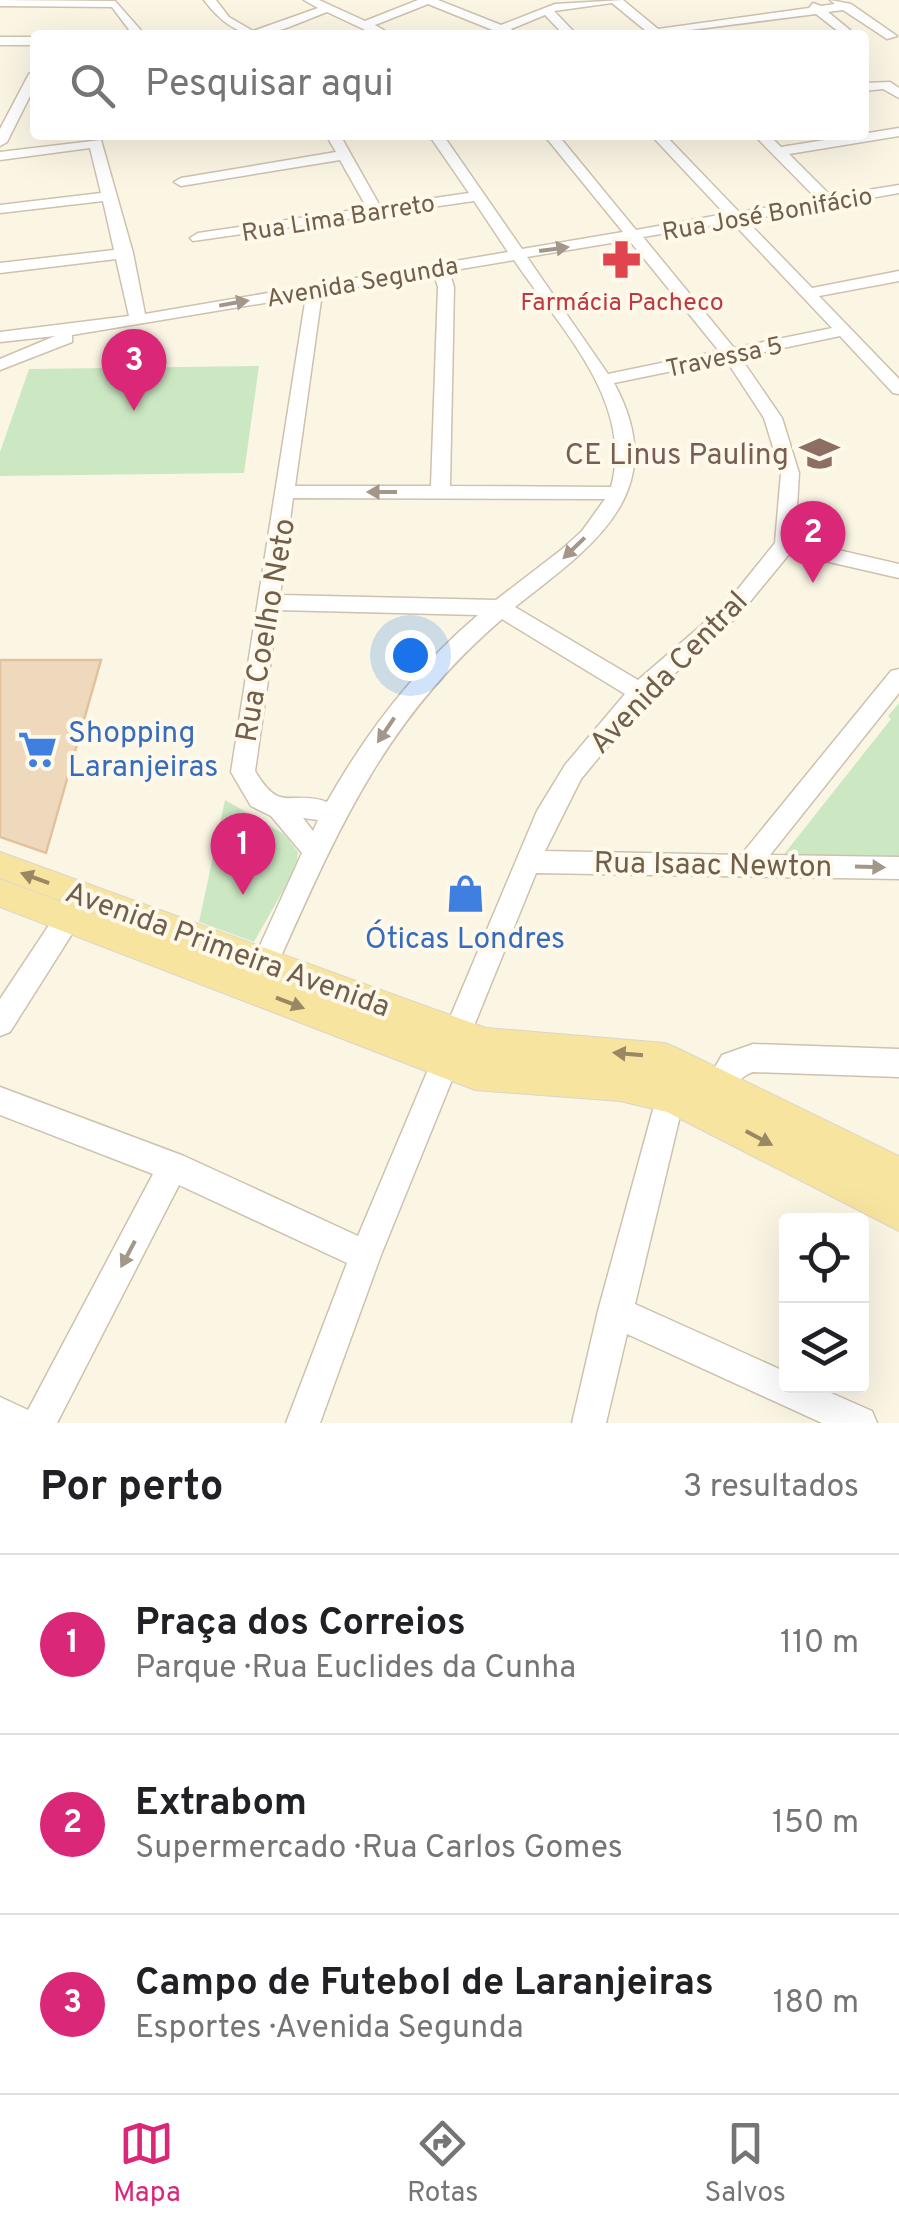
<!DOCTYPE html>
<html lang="pt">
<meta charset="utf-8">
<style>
body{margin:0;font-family:Overpass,sans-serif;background:#f2f2f2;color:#202124}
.controls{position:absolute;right:30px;bottom:30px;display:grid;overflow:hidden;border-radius:10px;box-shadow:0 10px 40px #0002}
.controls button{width:90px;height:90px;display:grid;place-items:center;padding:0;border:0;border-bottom:2px solid #e0e0e0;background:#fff;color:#202124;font:50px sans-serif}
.you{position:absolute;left:410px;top:655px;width:35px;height:35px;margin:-25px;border:8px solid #fff;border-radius:50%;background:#1a73e8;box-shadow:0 0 0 15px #1a73e833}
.badge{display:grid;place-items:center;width:65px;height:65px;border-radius:50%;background:#db2777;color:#fff;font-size:32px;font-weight:700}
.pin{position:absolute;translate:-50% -82px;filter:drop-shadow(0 2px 5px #0008)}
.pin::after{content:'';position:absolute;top:52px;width:35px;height:30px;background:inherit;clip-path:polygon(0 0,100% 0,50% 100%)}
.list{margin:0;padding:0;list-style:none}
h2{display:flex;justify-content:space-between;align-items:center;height:130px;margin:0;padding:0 40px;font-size:42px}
h2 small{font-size:32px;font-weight:400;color:#757577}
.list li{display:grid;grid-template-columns:65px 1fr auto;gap:30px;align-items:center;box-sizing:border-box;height:180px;padding:0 40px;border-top:2px solid #e0e0e0}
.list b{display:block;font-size:38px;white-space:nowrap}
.list p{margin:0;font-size:32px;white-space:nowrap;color:#757577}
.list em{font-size:32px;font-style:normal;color:#757577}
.icon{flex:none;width:55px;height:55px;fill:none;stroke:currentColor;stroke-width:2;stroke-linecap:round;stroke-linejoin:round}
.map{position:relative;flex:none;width:899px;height:1423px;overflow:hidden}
.search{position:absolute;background:#fff;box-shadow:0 10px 40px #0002;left:30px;right:30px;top:30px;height:110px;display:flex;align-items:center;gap:25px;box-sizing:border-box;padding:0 35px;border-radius:10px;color:#757577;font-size:38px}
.sheet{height:670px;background:#fff}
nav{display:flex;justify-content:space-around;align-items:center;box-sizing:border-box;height:140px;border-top:2px solid #e0e0e0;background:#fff;font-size:28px;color:#757577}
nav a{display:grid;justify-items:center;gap:5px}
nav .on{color:#db2777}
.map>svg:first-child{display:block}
.green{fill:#cce8c3}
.building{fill:#efd9bd;stroke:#e1c29e;stroke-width:2.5}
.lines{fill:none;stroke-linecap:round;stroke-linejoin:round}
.minor-casing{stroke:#cec1ae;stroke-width:3}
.major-casing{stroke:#dad5d0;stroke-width:2}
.minor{fill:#fff;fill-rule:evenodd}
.major{fill:#f7e49f;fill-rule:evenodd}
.oneway{fill:#a3978a}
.oneway2{fill:#9a8764}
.labels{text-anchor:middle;stroke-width:8;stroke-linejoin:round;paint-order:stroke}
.far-street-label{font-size:25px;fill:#725f4b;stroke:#fef9ea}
.far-health-label{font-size:25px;fill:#be3a42;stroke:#fef9ea}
.education-label{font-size:30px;fill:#785e54;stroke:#fef9ea;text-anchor:end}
.street-label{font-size:30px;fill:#725f4b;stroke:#fef9ea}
.shop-label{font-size:30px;fill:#366cbe;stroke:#fef9ea;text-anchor:start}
</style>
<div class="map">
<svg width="899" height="1423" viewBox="0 0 899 1423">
<rect width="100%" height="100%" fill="#fbf6e4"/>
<path class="green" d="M259,366L244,473L0,476V452L29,369Z
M899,703V858H781L891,719L888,716Z
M225,800L284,834L298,852L296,868L254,942L199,922Z"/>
<path class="building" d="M0,660H101L46,853L0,837Z"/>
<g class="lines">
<defs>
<path id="minor" d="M0,0L115,1L145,35H133L112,7L0,6Z
M204,0H216L229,17L253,31L318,8L304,0H319L365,21L418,0H438L501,25L555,4L623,0L658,29L809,8L813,3L821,6L835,4L830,0L851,4L897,36L887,39L843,10L828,12L856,35H843L816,14L651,35L612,3L554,11L577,35H564L545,15L511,29L518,35H505L428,4L375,25L392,35H376L327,12C274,32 245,54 204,0Z
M0,37H35V45H0Z
M35,70V86L7,142L0,146V129L29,74Z
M890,82L899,88V98L883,89L864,91V83Z
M899,128V136L789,154L831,196L899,185V193L746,220L812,288L899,271V281L819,296L899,379V394L893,393L840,336L740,357L782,418L799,473L795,540L899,564V578L790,553L739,615L648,698L581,779L545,851L741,855L891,671L899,669V693L770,855L899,857V879L536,873L381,1255L320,1423H286L347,1263L179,1185L57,1423H0V1397L28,1410L153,1174L0,1115V1087L184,1156L358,1236L537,811L565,765L625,694L502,619C382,722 337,832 274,972L265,975L256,972L252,963L302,853L271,816L251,806L231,772L306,296L72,335V342L0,370V359L55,336L0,342V332L129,316L116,259L0,273V263L114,250L103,201L0,213V205L101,193L90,148L0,160V152L101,140L133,253L145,314L508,252L474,201L193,241L190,238L198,233L367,208L340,160L181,186L174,182L181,178L336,152L326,135H340L380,206L469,193L429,135H443L522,249L623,232L544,135H558L636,230L725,214L651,135H665L739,212L817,199L754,135H769L781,147ZM732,222L832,328L734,348L643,237ZM629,240L719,351L608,374L527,257ZM514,260C558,326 635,401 611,487L450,486L454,287L449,271ZM434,274L438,287L431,486H295L322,293ZM726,360L764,418L781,473L775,543L725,605L638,680L515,607C594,545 673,492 614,383ZM293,498L605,499L582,531L561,550L496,600L280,595ZM278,610L478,615C416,668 367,731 327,802C290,789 281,815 255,771ZM303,818L318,820L313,831Z
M68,906L77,910L81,918L77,926L10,1032L0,1036V999L59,910Z
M753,1044L899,1049V1077L753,1072C737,1077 735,1091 720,1097L710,1093L706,1083L722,1055Z
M671,1081L681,1085L685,1095L635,1304L786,1372V1386H815L872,1411L877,1423H822L627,1334L606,1423H572L598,1311L657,1095L661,1085Z"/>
<path id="major" d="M0,852L486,1028L665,1043L677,1048L899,1156V1231L667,1112L620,1101L475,1090L0,907V879L161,939L0,878Z"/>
</defs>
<use href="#minor" class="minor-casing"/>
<use href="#major" class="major-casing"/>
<use href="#minor" class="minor"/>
<use href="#major" class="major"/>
</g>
<defs><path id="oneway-solid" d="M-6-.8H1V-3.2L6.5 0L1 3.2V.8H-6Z" transform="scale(2.5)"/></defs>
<g class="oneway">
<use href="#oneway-solid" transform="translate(554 249) rotate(-8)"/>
<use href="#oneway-solid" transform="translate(234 303) rotate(-10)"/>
<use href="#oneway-solid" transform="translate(382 492) rotate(-180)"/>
<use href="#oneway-solid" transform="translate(574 548) rotate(136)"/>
<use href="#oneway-solid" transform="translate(386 730) rotate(124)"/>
<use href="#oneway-solid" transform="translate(870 867) rotate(2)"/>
<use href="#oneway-solid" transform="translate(128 1254) rotate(118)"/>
</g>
<g class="oneway2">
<use href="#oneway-solid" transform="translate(35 878) rotate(-160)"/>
<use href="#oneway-solid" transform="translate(290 1003) rotate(21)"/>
<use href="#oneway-solid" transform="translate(628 1054) rotate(-175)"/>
<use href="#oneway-solid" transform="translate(759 1138) rotate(28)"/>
</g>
<defs>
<symbol id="pharmacy-bare" viewBox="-9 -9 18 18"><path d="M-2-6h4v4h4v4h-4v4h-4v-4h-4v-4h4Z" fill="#e0444e" stroke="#fef9ea" stroke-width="2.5" paint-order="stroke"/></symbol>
<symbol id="school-bare" viewBox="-9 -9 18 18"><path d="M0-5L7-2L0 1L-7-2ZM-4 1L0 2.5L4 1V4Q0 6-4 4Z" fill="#8d6e63" stroke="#fef9ea" stroke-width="2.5" paint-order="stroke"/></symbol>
<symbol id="supermarket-bare" viewBox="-9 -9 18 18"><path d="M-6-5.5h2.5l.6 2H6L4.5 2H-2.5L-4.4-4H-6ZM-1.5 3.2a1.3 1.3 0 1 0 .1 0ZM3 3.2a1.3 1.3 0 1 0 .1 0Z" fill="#3f7fe0" stroke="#fef9ea" stroke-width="2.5" paint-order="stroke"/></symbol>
<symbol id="shop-bare" viewBox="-9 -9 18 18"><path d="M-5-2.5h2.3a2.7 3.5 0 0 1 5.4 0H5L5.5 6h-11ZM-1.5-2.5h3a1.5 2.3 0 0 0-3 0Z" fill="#3f7fe0" stroke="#fef9ea" stroke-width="2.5" paint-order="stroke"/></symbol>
</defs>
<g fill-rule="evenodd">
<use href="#pharmacy-bare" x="594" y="232" width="55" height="55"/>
<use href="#school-bare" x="792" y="426" width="55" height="55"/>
<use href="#supermarket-bare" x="10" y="722" width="55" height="55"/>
<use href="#shop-bare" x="438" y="866" width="55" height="55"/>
</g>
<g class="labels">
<g class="far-street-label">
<text transform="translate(767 213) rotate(-10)" y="9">Rua José Bonifácio</text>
<text transform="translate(338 217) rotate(-9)" y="9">Rua Lima Barreto</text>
<text transform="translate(362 281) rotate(-10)" y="9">Avenida Segunda</text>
<text transform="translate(724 356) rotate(-12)" y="9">Travessa 5</text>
</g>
<g class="far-health-label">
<text x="622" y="310">Farmácia Pacheco</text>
</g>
<g class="education-label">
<text x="789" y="464">CE Linus Pauling</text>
</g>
<g class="street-label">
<text transform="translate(265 630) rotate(-80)" y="10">Rua Coelho Neto</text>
<text transform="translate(668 672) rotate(-46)" y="10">Avenida Central</text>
<text transform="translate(713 864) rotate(1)" y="10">Rua Isaac Newton</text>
<text transform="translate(228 949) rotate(20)" y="10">Avenida Primeira Avenida</text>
</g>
<g class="shop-label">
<text x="68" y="742">Shopping<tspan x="68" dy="34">Laranjeiras</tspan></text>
<text x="465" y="948" text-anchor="middle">Óticas Londres</text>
</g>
</g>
</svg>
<div class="controls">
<button><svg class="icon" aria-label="locate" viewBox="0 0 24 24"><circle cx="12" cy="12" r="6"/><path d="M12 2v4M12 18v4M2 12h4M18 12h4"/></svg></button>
<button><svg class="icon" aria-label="layers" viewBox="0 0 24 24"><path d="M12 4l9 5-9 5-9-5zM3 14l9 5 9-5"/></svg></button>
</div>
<div class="you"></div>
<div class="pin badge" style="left:243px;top:895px">1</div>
<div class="pin badge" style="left:813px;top:583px">2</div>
<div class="pin badge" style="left:134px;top:411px">3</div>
<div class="search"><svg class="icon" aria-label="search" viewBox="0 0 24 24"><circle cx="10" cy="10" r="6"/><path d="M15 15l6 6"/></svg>Pesquisar aqui</div>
</div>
<section class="sheet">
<h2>Por perto<small>3 resultados</small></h2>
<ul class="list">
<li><span class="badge">1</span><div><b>Praça dos Correios</b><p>Parque · Rua Euclides da Cunha</p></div><em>110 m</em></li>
<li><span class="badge">2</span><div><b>Extrabom</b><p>Supermercado · Rua Carlos Gomes</p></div><em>150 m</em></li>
<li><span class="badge">3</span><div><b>Campo de Futebol de Laranjeiras</b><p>Esportes · Avenida Segunda</p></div><em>180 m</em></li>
</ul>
</section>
<nav>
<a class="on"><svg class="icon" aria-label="map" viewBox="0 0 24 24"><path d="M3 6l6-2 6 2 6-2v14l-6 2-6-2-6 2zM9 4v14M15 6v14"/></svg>Mapa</a>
<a><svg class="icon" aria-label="directions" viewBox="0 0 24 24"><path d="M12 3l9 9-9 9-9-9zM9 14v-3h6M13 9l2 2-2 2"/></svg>Rotas</a>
<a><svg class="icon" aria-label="saved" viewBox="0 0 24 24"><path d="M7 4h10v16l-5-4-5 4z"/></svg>Salvos</a>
</nav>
